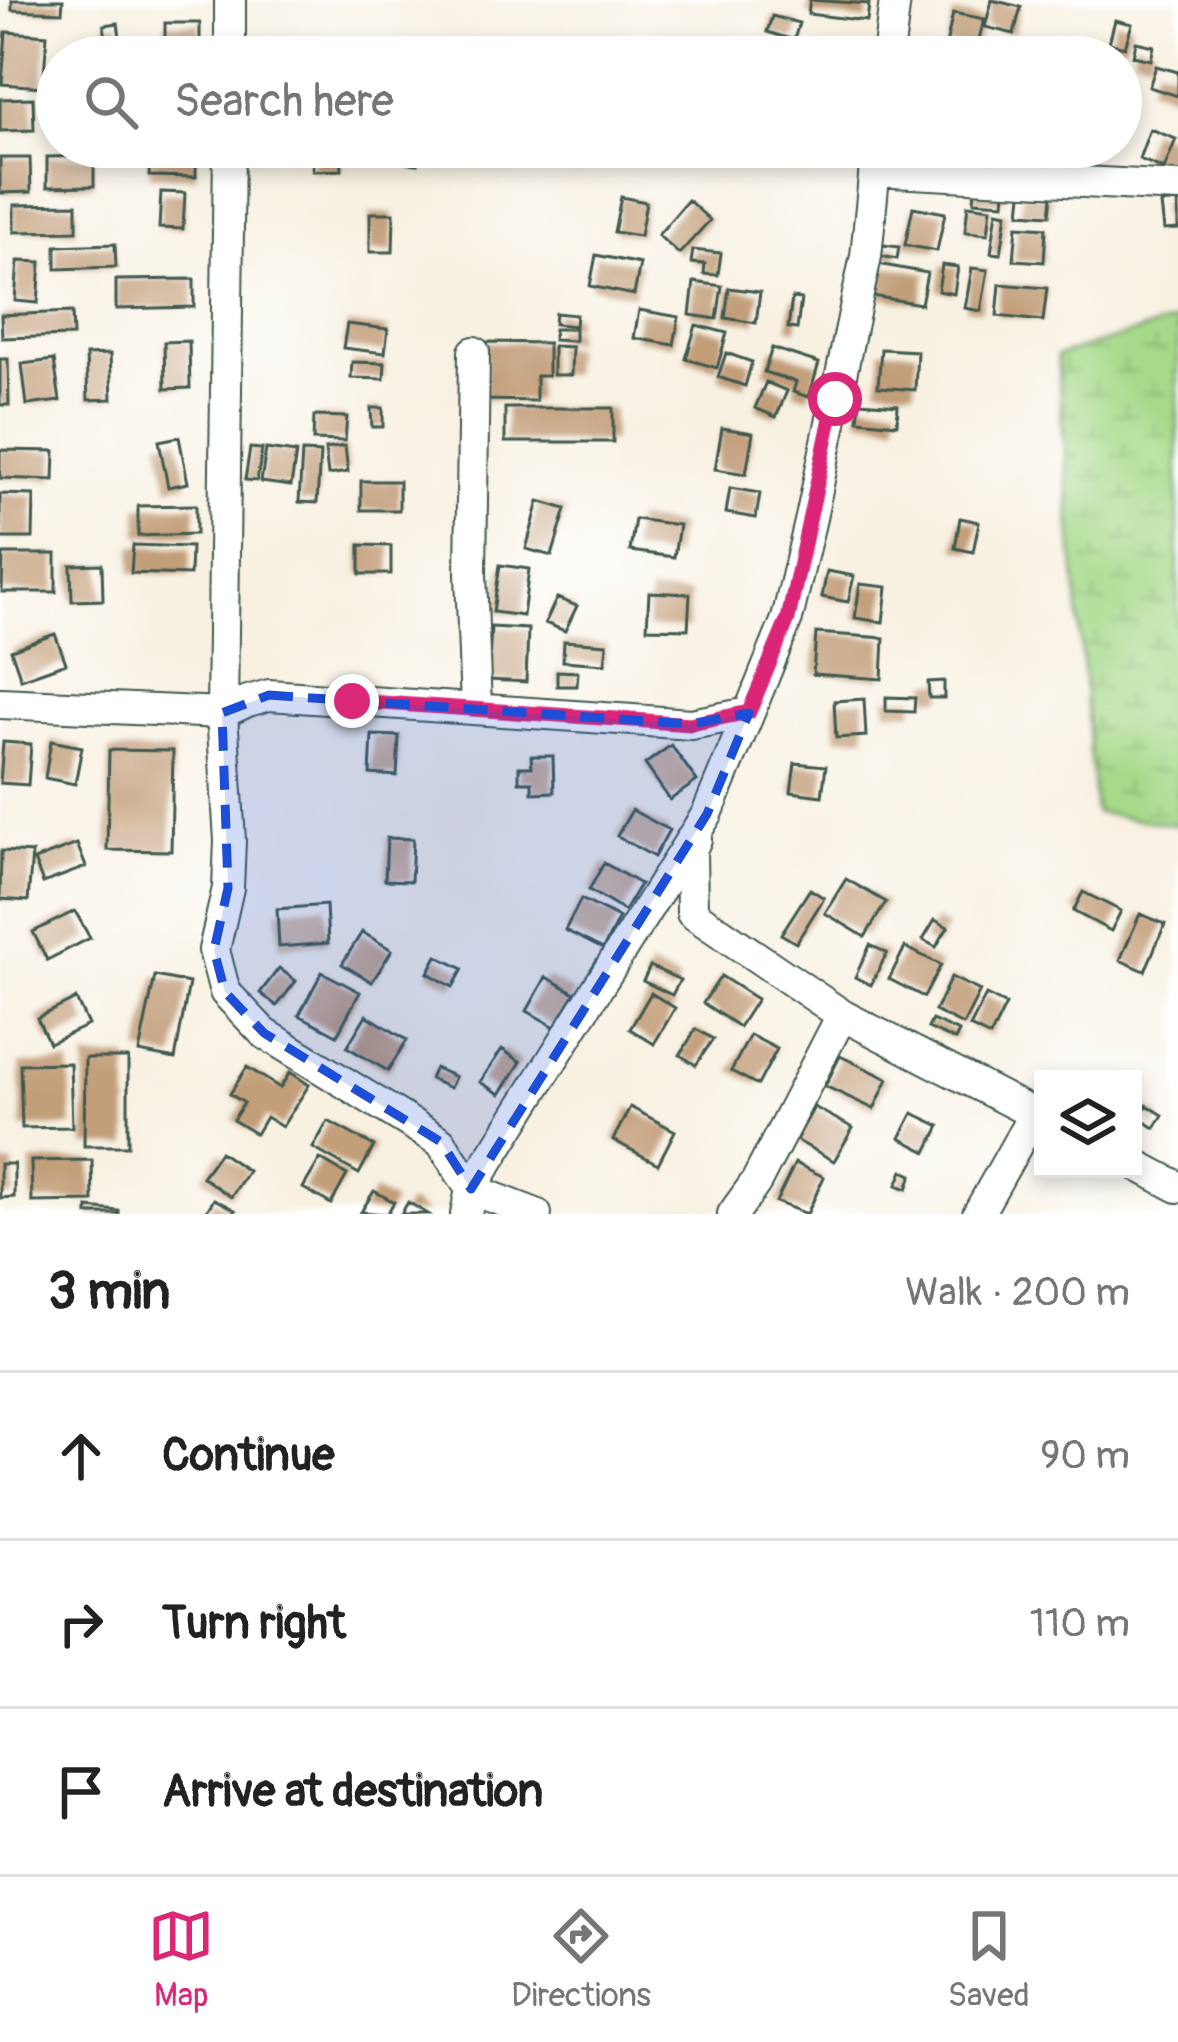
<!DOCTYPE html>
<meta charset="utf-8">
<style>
body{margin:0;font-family:Pangolin,sans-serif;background:#f2f2f2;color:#222}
.controls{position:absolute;right:36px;bottom:36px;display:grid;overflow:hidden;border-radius:0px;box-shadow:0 6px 18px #0003}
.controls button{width:108px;height:108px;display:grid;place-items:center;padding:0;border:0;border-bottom:3px solid #e0e0e0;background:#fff;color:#222;font:60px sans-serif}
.stop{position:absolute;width:36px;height:36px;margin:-27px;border:9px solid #db2777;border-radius:50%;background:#fff}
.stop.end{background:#db2777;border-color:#fff;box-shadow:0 3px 12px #0008}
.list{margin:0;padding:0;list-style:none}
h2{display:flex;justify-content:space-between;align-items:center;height:156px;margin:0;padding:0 48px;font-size:51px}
h2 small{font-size:39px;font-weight:400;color:#767676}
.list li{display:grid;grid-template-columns:78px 1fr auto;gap:36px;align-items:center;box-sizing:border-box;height:168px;padding:0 48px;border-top:3px solid #e0e0e0}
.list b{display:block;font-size:45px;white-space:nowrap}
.list em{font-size:39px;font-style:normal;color:#767676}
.icon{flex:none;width:66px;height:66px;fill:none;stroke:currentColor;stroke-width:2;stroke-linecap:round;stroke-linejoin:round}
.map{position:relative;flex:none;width:1178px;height:1214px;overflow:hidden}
.search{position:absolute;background:#fff;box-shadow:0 6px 18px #0003;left:36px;right:36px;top:36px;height:132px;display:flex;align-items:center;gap:30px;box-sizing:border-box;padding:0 42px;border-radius:66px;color:#767676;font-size:45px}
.sheet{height:660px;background:#fff}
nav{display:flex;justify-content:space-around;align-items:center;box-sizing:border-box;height:168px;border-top:3px solid #e0e0e0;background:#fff;font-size:33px;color:#767676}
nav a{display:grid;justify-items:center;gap:6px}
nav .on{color:#db2777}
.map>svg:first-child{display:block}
.wetland{fill:url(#wetland-marsh);stroke:#628b5e;stroke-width:3}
.building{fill:#c29e79}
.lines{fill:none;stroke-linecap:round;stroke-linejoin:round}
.minor-casing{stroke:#40584e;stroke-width:34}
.minor{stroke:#fff;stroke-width:30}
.route{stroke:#db2777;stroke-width:15}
.marked{fill:#1d4ed8;fill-opacity:0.2;stroke:#1d4ed8;stroke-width:9;stroke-dasharray:24 15;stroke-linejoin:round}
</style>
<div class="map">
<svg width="1178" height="1214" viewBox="0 0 1178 1214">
<defs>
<pattern id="wetland-marsh" width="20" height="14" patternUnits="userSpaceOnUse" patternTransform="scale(3)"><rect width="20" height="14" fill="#a6d989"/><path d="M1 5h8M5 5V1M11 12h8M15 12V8" fill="none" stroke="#8ebb77"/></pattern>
</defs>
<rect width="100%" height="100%" fill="#fff"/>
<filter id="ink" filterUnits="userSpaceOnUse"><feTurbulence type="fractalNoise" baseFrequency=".00833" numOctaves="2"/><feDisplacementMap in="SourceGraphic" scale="24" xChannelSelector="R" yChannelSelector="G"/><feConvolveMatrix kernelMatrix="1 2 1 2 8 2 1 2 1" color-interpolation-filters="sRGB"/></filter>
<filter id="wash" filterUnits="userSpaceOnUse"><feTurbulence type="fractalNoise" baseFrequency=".004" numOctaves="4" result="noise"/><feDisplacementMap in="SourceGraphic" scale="48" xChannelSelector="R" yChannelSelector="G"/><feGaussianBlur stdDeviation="2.7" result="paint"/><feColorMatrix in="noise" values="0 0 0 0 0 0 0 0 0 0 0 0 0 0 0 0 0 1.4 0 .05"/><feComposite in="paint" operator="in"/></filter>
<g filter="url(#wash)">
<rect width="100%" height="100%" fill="#f8f1e2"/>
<path class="wetland" d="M1178,320V825L1095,813L1057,356Z"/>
<g id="blocks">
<path class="building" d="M12,0H63L62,12L12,10Z
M810,0L869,4L867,21L808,14Z
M992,0L1021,7L1014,34L985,27Z
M953,13L984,19L976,52L946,45Z
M772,16L799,23L794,40L767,32Z
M1115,20L1132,24L1125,47L1109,43Z
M118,23L120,37L106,38L104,25Z
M165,23H200V40L165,41Z
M6,32L47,35L43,87L2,84Z
M1136,42L1154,46L1151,60L1133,56Z
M1156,66L1178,72V96L1149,87Z
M33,98L34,130L0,131V99Z
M1150,129L1176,139L1164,169L1139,159Z
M150,147H196V177L149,176Z
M312,147H341L342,170L313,171Z
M378,147H420L418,164L377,160Z
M94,156V186L47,187V157Z
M0,158H30L31,192L0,193Z
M975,189L1005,191L1004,203L974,201Z
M161,192L185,193L183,229L159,228Z
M1022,194L1052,196L1050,215L1020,213Z
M621,197L646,202L640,236L614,232Z
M688,200L710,220L679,254L658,235Z
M1178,202V229L1164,230L1161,204Z
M77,204V231L14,232V205Z
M968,205L991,208L988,234L965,232Z
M913,207L945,213L937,251L905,245Z
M997,211L1007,213L1001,254L991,253Z
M370,213H394L393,252H370Z
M1017,226L1046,228L1044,262L1014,260Z
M115,244L116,267L56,269V246Z
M883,245L899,247L897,259L881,256Z
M693,250L721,253L718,275L704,274L705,264L691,263Z
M596,255L640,264L634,295L590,286Z
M18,261L41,262L38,303L15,301Z
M878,264L927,273L921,304L872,296Z
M942,265L958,267L954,294L938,291Z
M972,268L988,270L981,311L965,308Z
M194,279V307L116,309V280Z
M694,282L722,286L717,319L690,315Z
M1000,284L1047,288L1043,321L997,316Z
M729,288L760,292L756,323L725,318Z
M792,298L801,299L797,329L788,328Z
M639,310L679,317L674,345L634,338Z
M72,312L73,336L2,338L1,315Z
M555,313L576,315L575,326L554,324Z
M347,324L388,329L385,353L343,348Z
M696,325L727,333L717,368L686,359Z
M554,329H575V341L553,340Z
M189,341L190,388L165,389L164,342Z
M486,342L548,343V376H536V401L485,400Z
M553,346L572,347L571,375H553Z
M772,348L819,363L809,397L793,392L796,382L764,372Z
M881,349L917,351L915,390L878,387Z
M726,353L752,362L745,386L718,377Z
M110,354L112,399L88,400L86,355Z
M0,359H8L9,405H0Z
M54,360L60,401L27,405L22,364Z
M352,362L385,363L384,379L351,378Z
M766,382L787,391L776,417L755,408Z
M860,402L898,405L897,424L858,420Z
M371,408H383V427H372Z
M505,408H613V442H505Z
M314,416L347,417L345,441L313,440Z
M722,428L753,433L746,474L715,469Z
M179,437L188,483L168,487L159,441Z
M345,446L348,472L328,475L325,449Z
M250,448L262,449L257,481L245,480Z
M266,449L296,453L291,486L261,482Z
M0,450L55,451L54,480L0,478Z
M302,452L320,453L317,503L299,502Z
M361,481H399V510H361Z
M730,488L760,493L756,518L726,513Z
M0,494L34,495L33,538H0Z
M539,501L566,509L552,556L526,549Z
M196,505V534L138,536V506Z
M960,518L979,522L973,552L955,548Z
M635,519L679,525L674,557L630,551Z
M133,545L191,547L190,575L131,573Z
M360,545L391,546V574H360Z
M3,554H56V592H2Z
M102,564L103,600L72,601L71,565Z
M500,565L529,569L523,616L493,612Z
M827,571L854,576L848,602L822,597Z
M860,584L887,587L883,622L855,618Z
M649,592L690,594L688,629L647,628Z
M557,598L577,606L565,631L545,623Z
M491,627L528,629L526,682L488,680Z
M816,633L884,638L882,679L813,674Z
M55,634L66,663L21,679L11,650Z
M564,641L607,644L605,664L563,661Z
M557,671L578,672L577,686H557Z
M944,681V698H929L928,682Z
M886,697L915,698L914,712L886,711Z
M864,699L866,736L836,738L834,701Z
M372,735L399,736L397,776L370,774Z
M51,741L82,747L75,784L45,778Z
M3,742L31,744L28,785L0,783Z
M671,745L697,781L670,800L645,764Z
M109,750L173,751L171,851L107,850Z
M531,756H553L554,792L532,793V782H519V767H532Z
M795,763L826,766L822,796L791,792Z
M632,810L669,830L654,857L617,836Z
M387,838L413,839L411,881L385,880Z
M77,844L86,867L43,883L34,860Z
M1,851L32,853L28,901L0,899Z
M604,863L640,884L624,911L589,890Z
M846,879L886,902L865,937L825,913Z
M810,889L824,898L796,943L781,934Z
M1083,892L1121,911L1111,931L1073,911Z
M581,899L619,918L603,949L565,930Z
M326,905L328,943L279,947L277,909Z
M75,911L90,938L47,960L33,932Z
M1140,914L1165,924L1145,971L1120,960Z
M935,920L948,927L936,947L923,940Z
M362,932L392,950L372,982L342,964Z
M870,945L887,953L871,985L855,977Z
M905,947L941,965L924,997L889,979Z
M437,956L463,969L453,987L428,973Z
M650,966L680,980L672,995L643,981Z
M279,968L296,981L277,1006L260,993Z
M322,972L360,992L337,1035L299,1015Z
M155,976L189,983L175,1059L139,1052Z
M721,976L757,999L739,1027L703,1003Z
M546,977L575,993L555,1027L527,1011Z
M951,977L980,991L963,1025L935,1011Z
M651,993L675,1008L654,1044L630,1029Z
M986,995L1006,1005L990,1037L970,1027Z
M76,999L88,1025L49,1043L37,1018Z
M366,1015L407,1040L388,1071L347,1047Z
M932,1020L959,1032L955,1040L928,1028Z
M696,1029L713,1039L696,1065L680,1055Z
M750,1035L777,1049L758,1085L731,1071Z
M502,1049L521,1062L500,1094L480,1082Z
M840,1056L888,1079L874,1109L825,1086Z
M85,1058H128V1146H84Z
M70,1063L72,1127L22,1128L20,1064Z
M247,1067L280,1088L290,1072L309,1085L282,1127L266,1117L256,1134L233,1120L244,1103L230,1094Z
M435,1068L455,1077L450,1088L430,1079Z
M1147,1105L1163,1115L1155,1128L1139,1118Z
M630,1107L675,1131L658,1164L613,1140Z
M814,1107L853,1128L834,1161L796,1140Z
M913,1113L940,1126L927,1152L900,1138Z
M328,1121L374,1146L359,1174L313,1148Z
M220,1152L248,1171L231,1197L202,1177Z
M320,1159L347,1175L331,1204L303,1188Z
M92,1160L93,1201L32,1202L31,1161Z
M795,1163L824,1177L807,1214L776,1202Z
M0,1164H14V1197L0,1198Z
M903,1171L912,1175L907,1189L897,1185Z
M374,1191L394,1202L387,1214L361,1212Z
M214,1199L235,1210L232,1214H205Z
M408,1202L428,1214H401Z
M88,1208L119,1211V1214H88Z"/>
</g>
</g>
<g filter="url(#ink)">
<use href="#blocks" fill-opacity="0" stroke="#40584e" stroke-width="3"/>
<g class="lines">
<defs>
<path id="minor" d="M230,57V0
M888,57L895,0
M229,147L222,713L230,841L228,888L214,950L225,992L264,1033L441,1142L471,1189L466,1214
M874,171L1178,187
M474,352L471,574L476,709
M0,703L222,713L248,701L269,695L691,724L749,713L787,619L811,518L866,256L877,147
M696,839L691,850L692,913L842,1015L1034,1114L978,1214
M1133,1163L1178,1187
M536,1214L471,1189L707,814L749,713
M733,1214L756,1182L842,1015"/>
</defs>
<use href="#minor" class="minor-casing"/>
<use href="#minor" class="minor"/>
</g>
</g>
<g class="lines" filter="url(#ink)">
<path class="route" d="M352,701L691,724L749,712L788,619L835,399"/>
</g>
<path class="marked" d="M269,695L691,724L749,713L707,814L471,1189L441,1142L264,1033L225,992L214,950L228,888L222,713Z"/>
</svg>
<div class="controls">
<button><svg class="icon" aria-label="layers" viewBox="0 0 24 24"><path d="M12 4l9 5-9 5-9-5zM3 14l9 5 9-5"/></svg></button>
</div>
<div class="stop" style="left:835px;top:399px"></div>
<div class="stop end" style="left:352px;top:701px"></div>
<div class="search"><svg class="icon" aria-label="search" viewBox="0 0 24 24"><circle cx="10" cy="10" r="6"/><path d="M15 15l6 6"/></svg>Search here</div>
</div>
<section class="sheet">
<h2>3 min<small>Walk · 200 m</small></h2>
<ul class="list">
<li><svg class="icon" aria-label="ahead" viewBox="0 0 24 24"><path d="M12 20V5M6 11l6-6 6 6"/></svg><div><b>Continue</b></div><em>90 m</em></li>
<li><svg class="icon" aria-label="right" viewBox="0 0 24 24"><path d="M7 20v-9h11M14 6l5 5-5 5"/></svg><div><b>Turn right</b></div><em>110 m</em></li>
<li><svg class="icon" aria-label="arrive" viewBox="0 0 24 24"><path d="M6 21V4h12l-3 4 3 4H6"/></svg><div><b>Arrive at destination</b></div></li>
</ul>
</section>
<nav>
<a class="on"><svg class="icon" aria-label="map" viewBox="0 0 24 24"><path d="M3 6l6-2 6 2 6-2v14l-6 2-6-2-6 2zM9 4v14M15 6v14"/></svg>Map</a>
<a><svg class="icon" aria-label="directions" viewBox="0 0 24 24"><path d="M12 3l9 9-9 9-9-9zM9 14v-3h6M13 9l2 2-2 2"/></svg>Directions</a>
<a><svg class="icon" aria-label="saved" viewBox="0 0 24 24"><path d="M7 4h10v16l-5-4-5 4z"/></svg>Saved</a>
</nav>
